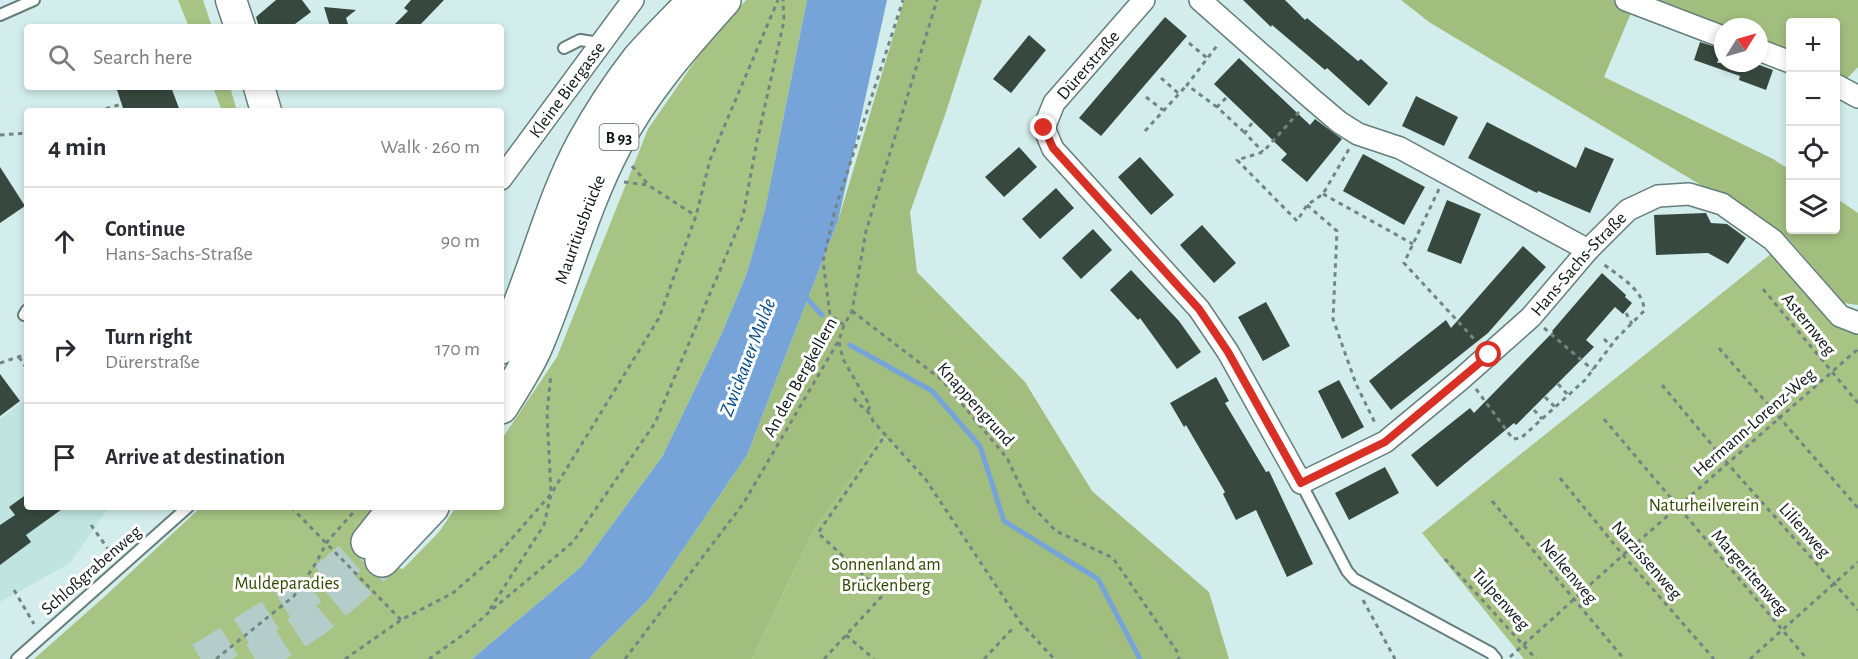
<!DOCTYPE html>
<meta charset="utf-8">
<style>
body{margin:0;font-family:"Alegreya Sans",sans-serif;background:#f7f7f7;color:#2b2b33}
.controls{position:absolute;right:18px;top:18px;display:grid;overflow:hidden;border-radius:6px;box-shadow:0 3px 9px #0003}
.controls button{width:54px;height:54px;display:grid;place-items:center;padding:0;border:0;border-bottom:2px solid #e1e1e2;background:#fff;color:#2b2b33;font:30px sans-serif}
.compass{position:absolute;left:1714px;top:18px;width:54px;height:54px;border-radius:50%;background:#fff;box-shadow:0 3px 9px #0003;rotate:53deg}
.stop{position:absolute;width:18px;height:18px;margin:-14px;border:4px solid #d93025;border-radius:50%;background:#fff}
.stop.end{background:#d93025;border-color:#fff;box-shadow:0 2px 6px #0008}
.list{margin:0;padding:0;list-style:none}
h2{display:flex;justify-content:space-between;align-items:center;height:78px;margin:0;padding:0 24px;font-size:26px}
h2 small{font-size:20px;font-weight:400;color:#7c7c81}
.list li{display:grid;grid-template-columns:39px 1fr auto;gap:18px;align-items:center;box-sizing:border-box;height:108px;padding:0 24px;border-top:2px solid #e1e1e2}
.list b{display:block;font-size:22px;white-space:nowrap}
.list p{margin:0;font-size:20px;white-space:nowrap;color:#7c7c81}
.list em{font-size:20px;font-style:normal;color:#7c7c81}
.icon{flex:none;width:33px;height:33px;fill:none;stroke:currentColor;stroke-width:2;stroke-linecap:round;stroke-linejoin:round}
.map{position:relative;flex:none;width:1858px;height:659px;overflow:hidden}
.search{position:absolute;background:#fff;box-shadow:0 3px 9px #0003;left:24px;top:24px;width:480px;height:66px;display:flex;align-items:center;gap:15px;box-sizing:border-box;padding:0 21px;border-radius:6px;color:#7c7c81;font-size:22px}
.panel{position:absolute;background:#fff;box-shadow:0 3px 9px #0003;left:24px;top:108px;width:480px;height:402px;border-radius:6px}
.map>svg:first-child{display:block}
.built{fill:#c0e5e1}
.green{fill:#a7c484}
.forest{fill:#a1be7e}
.water{fill:#76a4d9}
.lines{fill:none;stroke-linecap:round;stroke-linejoin:round}
.stream{stroke:#76a4d9;stroke-width:5}
.building{fill:#37493f}
.primary-tunnel{stroke:#b4cdcb;stroke-width:33;stroke-dasharray:33 16;stroke-linecap:butt}
.lane-casing{stroke:#657e7c;stroke-width:14}
.street-casing{stroke:#657e7c;stroke-width:24}
.secondary-casing{stroke:#657e7c;stroke-width:33}
.primary-casing{stroke:#657e7c;stroke-width:36}
.path{stroke:#728583;stroke-width:3;stroke-dasharray:4.5 4.5;stroke-linecap:butt}
.lane{stroke:#fff;stroke-width:10}
.street{stroke:#fff;stroke-width:21}
.secondary{stroke:#fff;stroke-width:30}
.primary{stroke:#fff;stroke-width:33}
.route{stroke:#d93025;stroke-width:8}
.labels{text-anchor:middle;stroke-width:6;stroke-linejoin:round;paint-order:stroke}
.shield{fill:#fff;stroke:#565d5c;stroke-width:1.5}
.shield-label{font-size:16px;font-weight:bold;fill:#0d1716}
.street-label{font-size:18px;fill:#0d1716;stroke:#fff}
.park-label{font-size:18px;fill:#304800;stroke:#fff}
.water-label{font-size:20px;font-style:italic;fill:#024a89;stroke:#fff}
</style>
<div class="map">
<svg width="1858" height="659" viewBox="0 0 1858 659">
<rect width="100%" height="100%" fill="#d2edeb"/>
<path class="built" d="M27,399V507H109L70,563L0,602V419Z"/>
<path class="green" d="M178,0H203L212,27H189Z
M746,0H807L765,211L747,273L722,333L662,457L581,567L472,659H34L103,598L201,507H386L387,565L403,569L439,532L456,507H501V440L557,357L648,129L704,48Z
M213,87H230L237,111H222Z
M1772,253L1858,330V659H1524L1422,533Z
M879,436L896,445L926,480L1020,622L1055,659H752L814,529Z"/>
<path class="forest" d="M904,0H982L945,115L910,212L917,272L1025,382L1092,491L1209,592L1229,659H1055L1020,622L926,480L896,445L880,436L814,529L752,659H589L650,598L747,455L838,221Z
M1401,0H1858V67L1836,90V22H1790V69L1759,57V27H1723V45L1631,13L1604,77L1773,159L1790,170V230H1836V198L1858,213V305L1844,303L1786,236L1429,22Z"/>
<path class="water" d="M807,0H887L838,221L747,455L650,598L589,659H472L581,567L662,457L722,333L747,273L765,210Z"/>
<g class="lines">
<path class="stream" d="M803,294L822,315
M850,345L932,391L980,446L1004,521L1098,579L1140,659"/>
</g>
<path class="building" d="M276,0H302L311,12L291,27H259L256,17Z
M411,0H444L418,27H392L408,11L404,8Z
M1243,0H1285L1305,20L1307,18L1358,61L1361,59L1388,83L1369,106L1327,68L1325,70L1272,25L1271,27Z
M324,7L356,10L346,18L349,27H330Z
M1165,17L1187,36L1101,136L1079,118Z
M1029,35L1046,50L1011,93L993,79Z
M1700,42L1722,49L1717,63H1754L1773,70L1766,90L1739,80L1740,76L1694,60Z
M1239,58L1310,125L1315,119L1342,139L1307,182L1281,160L1287,154L1214,84Z
M116,87H171L180,111H124Z
M1416,96L1458,117L1444,146L1402,126Z
M1487,122L1576,168L1585,147L1614,159L1590,213L1538,191L1537,193L1468,158Z
M1019,147L1037,167L1004,197L985,177Z
M1363,154L1425,187L1404,225L1343,191Z
M1140,157L1174,195L1151,215L1118,177Z
M0,167L25,206L0,223Z
M1056,188L1074,208L1040,239L1022,219Z
M1447,200L1481,214L1461,264L1427,251Z
M1706,213L1711,223L1727,224L1746,238L1728,264L1708,253L1656,255L1654,215Z
M1202,225L1236,263L1214,283L1180,245Z
M1093,229L1112,250L1081,279L1062,258Z
M1523,246L1546,267L1488,333L1391,410L1369,381L1446,320L1451,328Z
M1131,270L1179,321L1201,352L1177,369L1140,318L1138,320L1110,290Z
M1602,273L1626,295L1625,297L1632,303L1623,314L1615,307L1586,340L1594,347L1516,425L1514,423L1437,487L1411,455L1470,408L1474,413L1553,332L1552,331Z
M1266,302L1290,346L1263,361L1238,317Z
M0,374L20,401L0,416Z
M1216,377L1229,401L1225,403L1266,472L1269,471L1313,564L1287,577L1256,510L1236,520L1223,494L1225,492L1186,425L1184,427L1170,403Z
M1339,380L1364,427L1342,439L1318,391Z
M1385,467L1399,493L1349,520L1335,493Z
M27,494V507H65L26,535L31,542L0,565V525L15,515L9,507Z"/>
<g class="lines">
<path class="primary-tunnel" d="M201,659L303,595L335,571L368,542
M255,659L316,620L357,585L382,560"/>
<defs>
<path id="lane" d="M0,15L34,0
M564,48L580,40L600,43
M24,315L27,310
M1301,483L1347,571L1354,579L1491,653L1496,659
M17,659L188,507"/>
<g id="street">
<path id="s1" d="M1144,0L1054,103L1044,128L1053,149L1199,309L1228,352L1301,483L1385,442L1460,380L1531,317L1588,250L1628,210L1658,196L1689,194L1722,204L1773,240L1840,316L1858,323"/>
<path d="M1200,0L1312,99L1339,122L1358,134L1400,148L1588,250"/>
<path d="M1626,0L1723,37"/>
<path d="M1759,50L1790,62"/>
<path d="M1836,85L1858,97"/>
<path id="s2" d="M501,179L633,0"/>
</g>
<path id="secondary" d="M231,0L240,27
M259,87L266,111"/>
<g id="primary">
<path d="M501,347C534,282 549,207 583,144C599,115 618,86 638,60C656,39 676,20 695,0"/>
<path id="s3" d="M501,407C513,388 526,368 535,348C564,281 581,209 615,145C643,90 684,45 724,0"/>
<path d="M368,542L396,507"/>
<path d="M382,560L432,507"/>
</g>
</defs>
<use href="#lane" class="lane-casing"/>
<use href="#street" class="street-casing"/>
<use href="#secondary" class="secondary-casing"/>
<use href="#primary" class="primary-casing"/>
<path class="path" d="M1189,43L1207,58
M1161,78L1178,93
M1146,97L1163,110
M1226,98L1217,107L1245,133
M1217,107L1187,85L1219,43
M97,111L122,104
M1299,112L1263,152L1237,160L1297,221L1307,205L1323,194L1349,149
M1252,123L1245,133L1263,152
M1145,131L1187,85
M0,135L27,133
M632,166L647,183
M624,182L648,185L696,216
M1439,189L1404,263L1476,341
M1323,194L1413,244
M1307,205L1337,231L1333,319L1356,384L1376,425
M1763,289L1858,403
M852,311L942,380L1007,458L1028,502L1056,531L1113,558L1178,653L1179,659
M1626,313L1632,324
M844,325L830,315L823,261L835,210L903,0
M1544,328L1593,370
M1604,339L1611,346
M839,342L843,359L870,406L868,410
M1719,348L1858,508
M19,357L27,369
M0,363L27,354
M1558,384L1568,395
M1662,385L1727,463L1858,610
M1476,389L1513,439L1521,438L1585,380L1616,339L1644,311C1645,290 1617,275 1602,263
M1545,397L1555,407
M854,398C859,408 867,406 873,421L926,480L1020,622L1054,659
M1534,410L1542,419
M1604,419L1807,659
M1560,478L1623,555L1714,659
M1492,501L1624,659
M291,507L401,620
M91,525L113,556
M1445,559L1536,659
M14,590L34,624
M1363,600L1395,659
M490,609L544,525L551,494L547,413L551,374
M846,635L874,659
M1510,657L1623,555L1858,349
M216,659L294,596L316,563L327,542L358,507
M345,659L401,620L453,593L500,552L551,494L659,318L696,216L710,160L778,0
M429,659L467,632L488,613L573,542L655,423L743,216L757,141L784,21L783,0
M625,659L743,504L839,340L844,325L852,311L866,231L937,0
M824,659L884,594L818,533L886,434
M984,659L1013,628
M1750,659L1858,562"/>
<use href="#lane" class="lane"/>
<use href="#street" class="street"/>
<use href="#secondary" class="secondary"/>
<use href="#primary" class="primary"/>
</g>
<g class="lines">
<path class="route" d="M1044,128L1053,148L1199,309L1228,352L1301,483L1385,442L1489,355"/>
</g>
<g class="labels">
<rect class="shield" x="599.5" y="124" width="39" height="26" rx="4.5"/>
<g class="shield-label">
<text x="619" y="143">B 93</text>
</g>
<g class="street-label">
<text transform="translate(1088 65) rotate(-49)" y="6">Dürerstraße</text>
<text dy="6" stroke="none"><textPath href="#s2" startOffset="111">Kleine Biergasse</textPath></text>
<text dy="6" stroke="none"><textPath href="#s3" startOffset="195">Mauritiusbrücke</textPath></text>
<text dy="6" stroke="none"><textPath href="#s1" startOffset="962">Hans-Sachs-Straße</textPath></text>
<text transform="translate(1809 324) rotate(51)" y="6">Asternweg</text>
<text transform="translate(800 377) rotate(-61)" y="6">An den Bergkellern</text>
<text transform="translate(976 404) rotate(48)" y="6">Knappengrund</text>
<text transform="translate(1754 422) rotate(-41)" y="6">Hermann-Lorenz-Weg</text>
<text transform="translate(1805 530) rotate(48)" y="6">Lilienweg</text>
<text transform="translate(1647 560) rotate(49)" y="6">Narzissenweg</text>
<text transform="translate(91 570) rotate(-41)" y="6">Schloßgrabenweg</text>
<text transform="translate(1569 571) rotate(50)" y="6">Nelkenweg</text>
<text transform="translate(1750 572) rotate(49)" y="6">Margeritenweg</text>
<text transform="translate(1501 599) rotate(48)" y="6">Tulpenweg</text>
</g>
<g class="park-label">
<text x="1704" y="511">Naturheilverein</text>
<text x="886" y="570">Sonnenland am<tspan x="886" dy="21">Brückenberg</tspan></text>
<text x="287" y="589">Muldeparadies</text>
</g>
<g class="water-label">
<text transform="translate(747 357) rotate(-69)" y="7">Zwickauer Mulde</text>
</g>
</g>
</svg>
<div class="controls">
<button>+</button>
<button>−</button>
<button><svg class="icon" aria-label="locate" viewBox="0 0 24 24"><circle cx="12" cy="12" r="6"/><path d="M12 2v4M12 18v4M2 12h4M18 12h4"/></svg></button>
<button><svg class="icon" aria-label="layers" viewBox="0 0 24 24"><path d="M12 4l9 5-9 5-9-5zM3 14l9 5 9-5"/></svg></button>
</div>
<svg class="compass" viewBox="-18 -18 36 36"><path d="M0-13l5 13h-10z" fill="#e53935"/><path d="M0 13l5-13h-10z" fill="#7c7c81"/></svg>
<div class="stop" style="left:1489px;top:355px"></div>
<div class="stop end" style="left:1044px;top:128px"></div>
<div class="search"><svg class="icon" aria-label="search" viewBox="0 0 24 24"><circle cx="10" cy="10" r="6"/><path d="M15 15l6 6"/></svg>Search here</div>
<section class="panel">
<h2>4 min<small>Walk · 260 m</small></h2>
<ul class="list">
<li><svg class="icon" aria-label="ahead" viewBox="0 0 24 24"><path d="M12 20V5M6 11l6-6 6 6"/></svg><div><b>Continue</b><p>Hans-Sachs-Straße</p></div><em>90 m</em></li>
<li><svg class="icon" aria-label="right" viewBox="0 0 24 24"><path d="M7 20v-9h11M14 6l5 5-5 5"/></svg><div><b>Turn right</b><p>Dürerstraße</p></div><em>170 m</em></li>
<li><svg class="icon" aria-label="arrive" viewBox="0 0 24 24"><path d="M6 21V4h12l-3 4 3 4H6"/></svg><div><b>Arrive at destination</b></div></li>
</ul>
</section>
</div>
